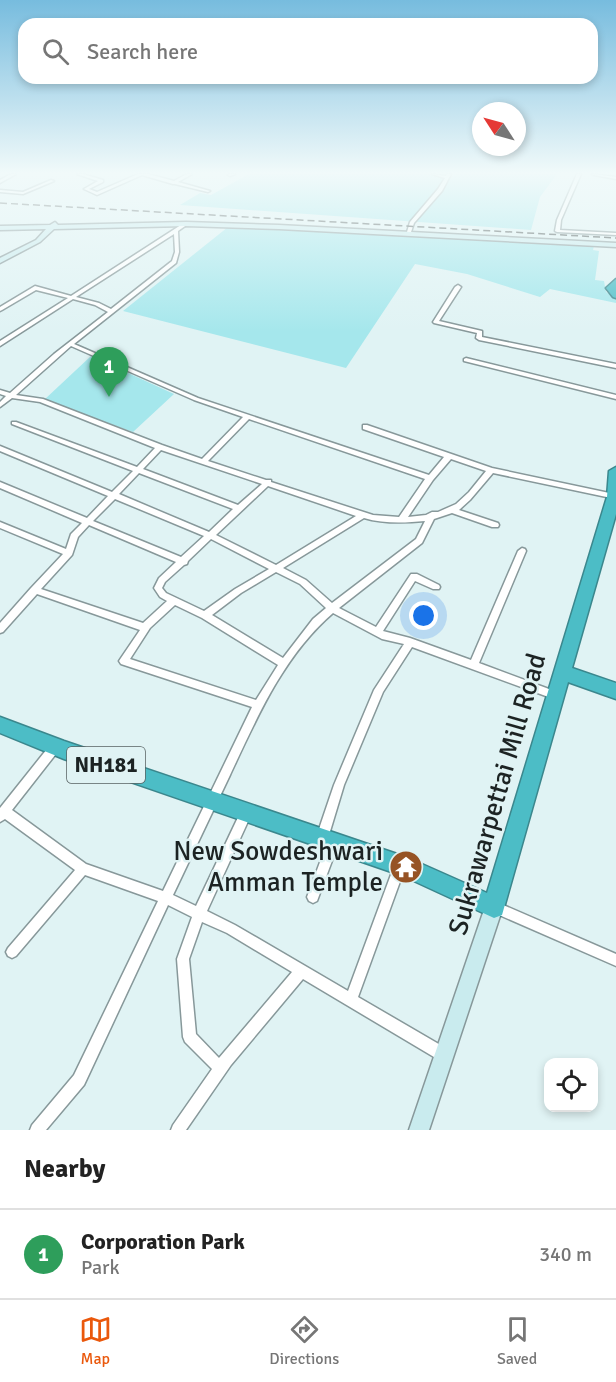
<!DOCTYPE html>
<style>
body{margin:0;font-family:Signika,sans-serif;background:#f6f6f6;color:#222}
.controls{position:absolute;right:18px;bottom:18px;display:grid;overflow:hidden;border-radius:12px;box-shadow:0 3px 9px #0003}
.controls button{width:54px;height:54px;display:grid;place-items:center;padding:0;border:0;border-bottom:2px solid #e0e0e0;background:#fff;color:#222;font:30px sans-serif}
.compass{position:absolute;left:472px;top:102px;width:54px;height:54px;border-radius:50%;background:#fff;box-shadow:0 3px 9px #0003;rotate:306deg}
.you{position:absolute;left:424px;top:616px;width:21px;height:21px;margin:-15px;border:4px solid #fff;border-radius:50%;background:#1a73e8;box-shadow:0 0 0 9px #1a73e833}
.badge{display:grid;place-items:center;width:39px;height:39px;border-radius:50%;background:#ea580c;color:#fff;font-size:20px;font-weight:700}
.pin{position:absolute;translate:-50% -50px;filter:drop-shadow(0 2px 3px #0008)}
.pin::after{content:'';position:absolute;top:32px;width:21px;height:18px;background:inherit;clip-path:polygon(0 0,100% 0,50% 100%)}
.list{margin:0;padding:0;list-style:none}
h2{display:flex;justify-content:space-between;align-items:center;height:78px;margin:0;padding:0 24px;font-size:26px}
h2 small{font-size:20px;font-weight:400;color:#767676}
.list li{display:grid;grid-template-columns:39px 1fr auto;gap:18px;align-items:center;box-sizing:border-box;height:90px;padding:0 24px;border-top:2px solid #e0e0e0}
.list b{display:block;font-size:22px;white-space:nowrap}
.list p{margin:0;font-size:20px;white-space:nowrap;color:#767676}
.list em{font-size:20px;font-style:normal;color:#767676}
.icon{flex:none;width:33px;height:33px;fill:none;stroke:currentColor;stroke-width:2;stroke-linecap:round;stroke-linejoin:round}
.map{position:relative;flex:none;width:616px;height:1130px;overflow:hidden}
.search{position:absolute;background:#fff;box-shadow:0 3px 9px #0003;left:18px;right:18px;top:18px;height:66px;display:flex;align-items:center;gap:15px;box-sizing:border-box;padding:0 21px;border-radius:18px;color:#767676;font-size:22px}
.sheet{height:168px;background:#fff}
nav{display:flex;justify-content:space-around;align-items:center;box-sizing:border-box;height:84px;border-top:2px solid #e0e0e0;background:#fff;font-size:16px;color:#767676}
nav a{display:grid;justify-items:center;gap:3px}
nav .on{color:#ea580c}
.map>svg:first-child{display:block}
.green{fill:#a5e7ec}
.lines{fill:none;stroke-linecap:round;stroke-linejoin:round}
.street-casing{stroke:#87989a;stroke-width:3}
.secondary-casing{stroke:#87989a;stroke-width:3}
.highway-casing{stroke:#3b878d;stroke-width:3}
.street{fill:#fff;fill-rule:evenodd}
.secondary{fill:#c9ebee;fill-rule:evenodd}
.highway{fill:#4cbdc6;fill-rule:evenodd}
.rail{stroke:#465050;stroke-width:1.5;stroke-dasharray:7 4;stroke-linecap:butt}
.labels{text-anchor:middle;stroke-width:5;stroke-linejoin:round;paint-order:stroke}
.shield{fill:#e0f3f4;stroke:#576162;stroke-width:1.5}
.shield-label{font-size:21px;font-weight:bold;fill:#1c2323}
.near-street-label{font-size:27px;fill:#1c2323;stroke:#e0f3f4}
.near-poi-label{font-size:27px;fill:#1c2323;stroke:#e0f3f4;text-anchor:end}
</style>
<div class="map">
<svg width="616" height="1130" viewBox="0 0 616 1130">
<rect width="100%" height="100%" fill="#e0f3f4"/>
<path class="green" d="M249,174H431L450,178L455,174H557L540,197L531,230L180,205L200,193L211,195Z
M228,227L594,246L593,250L599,251L595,280L604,281L606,292L616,299V303L550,289L540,297L467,274L415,264L346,368L123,311Z
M91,356L174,394L133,432L44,400Z"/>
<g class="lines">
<defs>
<path id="street" d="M11,174H16L0,183V180Z
M77,174H83L103,180V182L89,189L97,192L138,174H148L174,181L187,174H192L178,182L210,191L208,192L175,184H173L142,175L97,195L84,189L98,181Z
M229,174H235L230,176L228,175Z
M432,174L446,176L447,174H451L442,191L414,223L411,232H407L410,222L438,189L445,178Z
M577,174H581L561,220L560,230L616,233V235L557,232L555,231L557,220Z
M592,174L616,177V179L594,175Z
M51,180L54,181L23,194L0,192V190L23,192Z
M184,223L188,224L178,231L179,252L176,263L74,344L198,398L429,475L444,457L363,429V425H367L492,468L614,494L616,495V499L493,473L470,500L459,510L498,523L499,525L498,527H492L452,513L434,519L422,543L339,608L376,627L411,574H417L439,585L440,587L439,589H433L415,581L383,631L410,638L471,660L518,551L522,548L525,549L526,551L479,663L557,692L559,695L557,698L554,699L412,647L383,692L344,785L328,838L326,842L322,844L318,842L316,838L334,785L374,690L404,644L382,639L333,613C284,655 257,717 230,775C211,815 192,855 173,895L196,906L242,809L246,808L250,809L251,813L250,817L207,911L235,925L348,991L396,861L400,859L404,861L406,865L358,997L449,1050L451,1055L449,1060L444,1062L439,1060L303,979L231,1065L186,1130H171L173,1125L212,1069L185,1042L183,1037L177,959L192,917L168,905L84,1085L46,1130H30L32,1125L74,1075L158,901L85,875L16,956L12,958L8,956L6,952L8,948L75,870L5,819L0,822V808L51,744L55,742L59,744L60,747L59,750L12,810L86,864L163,891L252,707L121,664L119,661L121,658L140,630L37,594L3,632L0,633V623L31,588L63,554L0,528V522L66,549L71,534L82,523L0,488V482L87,518L108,496L0,451V446L112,492L133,471L12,424V422H16L137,467L155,448L40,402L12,398L0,407V402L6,396L0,394V390L10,393L54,354L108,312L95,305L73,299L0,346V341L68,298L36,290L2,310L0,311V307L35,286L71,296ZM174,234L175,252L172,261L111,309L99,303L76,297ZM71,346L194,400L243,417L202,459L162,445L43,399L16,395ZM249,419L425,479L399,517L373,515L271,482V480H266L208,461ZM161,450L262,484L238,505L143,469ZM451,459L486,471L469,492L456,504L438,512H432L426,515L408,517L433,480ZM139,473L233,509L209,532L119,494ZM268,486L356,516L276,565L216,535ZM115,499L204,536L181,557L93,521ZM364,518C384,524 405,523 425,521L416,539L332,603L306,580L283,568ZM89,525L176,562L159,578L154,588L160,597L167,601L143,623L41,589L72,555L78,537ZM211,539L269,569L235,589L204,611L166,593L162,588L165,582L184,565L187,564L188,561ZM276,572L300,584L326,608L313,619L283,658L212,615L241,593ZM175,605L202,618L278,665L256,700L130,659L150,628ZM202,922L227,933L292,972L219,1058L196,1034L189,959Z
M458,285L461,287L439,321L482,331V337L616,364V368L479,340L476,338L477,333L434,323L433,322L455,287Z
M466,358L616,395V399L464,361V359Z
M333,836L337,838L339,842L317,901L313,903L309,901L307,897L329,838Z
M494,901L616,954V966L490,911L488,907L490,903Z"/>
<path id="secondary" d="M55,222L58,225L186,222L279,225L616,243V247L279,229L186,226L54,229L40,242L0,263V258L36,240L46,229L0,230V226L50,225Z
M494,898L500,901L503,907L429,1130H409L485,907L488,901Z"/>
<path id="highway" d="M616,279V298L613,297L606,288Z
M616,467V514L572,668L616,683V699L568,682L502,915L494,918L403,876L64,759L0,733V717L64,741L406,857L487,893L607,497L609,471Z"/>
</defs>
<use href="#street" class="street-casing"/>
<use href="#secondary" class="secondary-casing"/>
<use href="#highway" class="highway-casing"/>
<use href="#street" class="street"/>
<use href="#secondary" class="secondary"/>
<use href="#highway" class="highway"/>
<path class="rail" d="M0,203L616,238"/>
</g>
<linearGradient id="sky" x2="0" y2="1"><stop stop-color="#77bcde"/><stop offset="0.52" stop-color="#f1fafa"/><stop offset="1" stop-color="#f1fafa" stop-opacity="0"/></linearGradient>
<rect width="616" height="332" fill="url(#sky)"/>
<defs>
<symbol id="temple-disc" viewBox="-11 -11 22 22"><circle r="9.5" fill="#965324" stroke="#e0f3f4"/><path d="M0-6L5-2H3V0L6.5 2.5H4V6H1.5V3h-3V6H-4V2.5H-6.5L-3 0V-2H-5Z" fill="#fff"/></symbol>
</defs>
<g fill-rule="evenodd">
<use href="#temple-disc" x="387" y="848" width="38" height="38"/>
</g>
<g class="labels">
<rect class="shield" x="67" y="747" width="78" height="36" rx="4.5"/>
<g class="shield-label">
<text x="106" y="772">NH181</text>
</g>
<g class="near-street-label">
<text transform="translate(497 794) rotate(-74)" y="9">Sukrawarpettai Mill Road</text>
</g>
<g class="near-poi-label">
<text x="383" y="860">New Sowdeshwari<tspan x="383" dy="31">Amman Temple</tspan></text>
</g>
</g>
</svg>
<div class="controls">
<button><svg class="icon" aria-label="locate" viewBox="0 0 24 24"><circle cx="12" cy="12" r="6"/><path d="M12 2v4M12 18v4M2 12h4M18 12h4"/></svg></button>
</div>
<svg class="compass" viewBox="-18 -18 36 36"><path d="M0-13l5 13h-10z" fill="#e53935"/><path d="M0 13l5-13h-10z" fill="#767676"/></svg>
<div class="you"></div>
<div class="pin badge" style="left:109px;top:397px;background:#2e9e5b">1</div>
<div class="search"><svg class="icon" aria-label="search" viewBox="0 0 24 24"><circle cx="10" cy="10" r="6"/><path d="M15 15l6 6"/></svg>Search here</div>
</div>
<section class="sheet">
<h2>Nearby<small></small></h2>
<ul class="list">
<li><span class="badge" style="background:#2e9e5b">1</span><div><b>Corporation Park</b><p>Park</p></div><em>340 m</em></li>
</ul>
</section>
<nav>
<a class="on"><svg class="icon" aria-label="map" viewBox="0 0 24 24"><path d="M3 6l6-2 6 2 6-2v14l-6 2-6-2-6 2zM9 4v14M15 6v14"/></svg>Map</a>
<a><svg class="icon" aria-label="directions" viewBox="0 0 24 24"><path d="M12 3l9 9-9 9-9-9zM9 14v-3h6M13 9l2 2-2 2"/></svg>Directions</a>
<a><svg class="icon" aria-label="saved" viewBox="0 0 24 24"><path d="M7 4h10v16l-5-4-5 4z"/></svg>Saved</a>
</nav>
